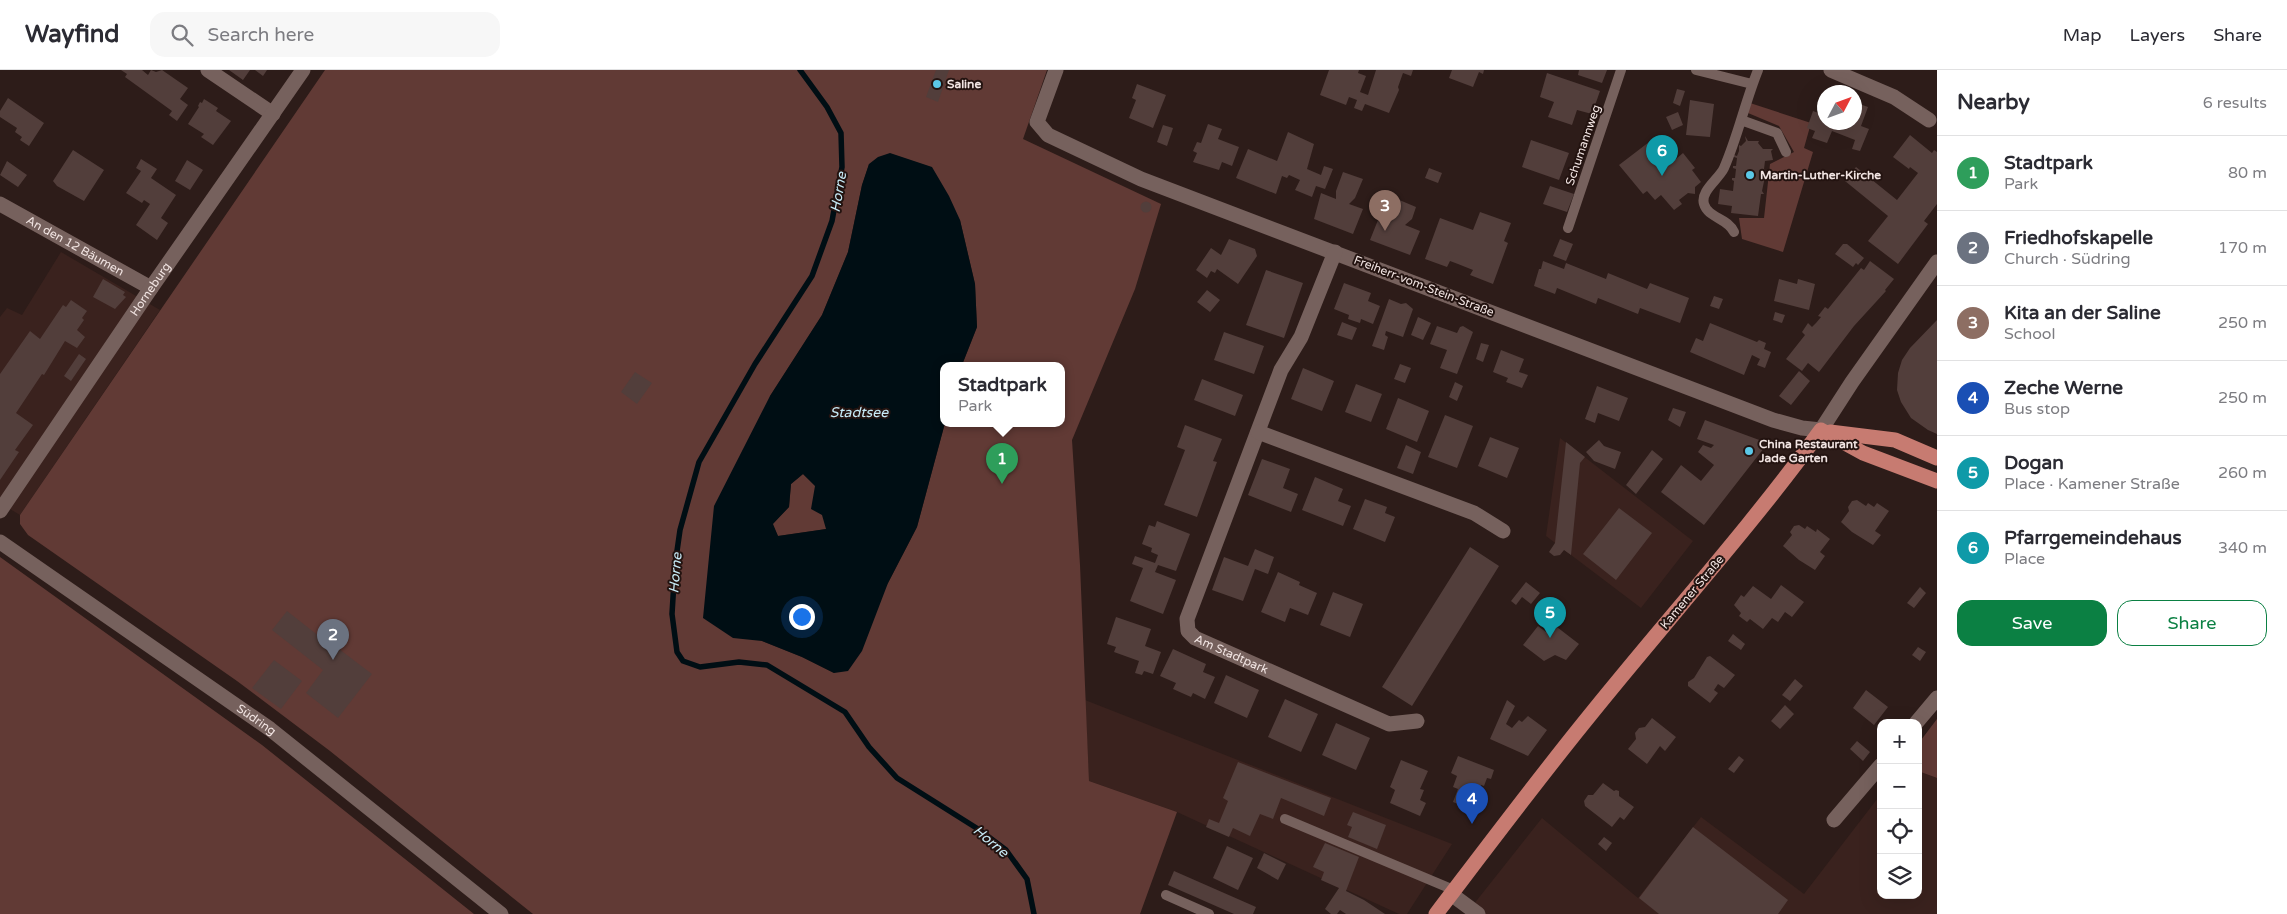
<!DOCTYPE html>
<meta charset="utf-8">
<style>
body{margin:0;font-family:"Varela Round",sans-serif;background:#f7f7f7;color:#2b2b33}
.controls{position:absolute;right:15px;bottom:15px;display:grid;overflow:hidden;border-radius:10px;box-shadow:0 5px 20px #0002}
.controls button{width:45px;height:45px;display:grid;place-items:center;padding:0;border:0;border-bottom:1px solid #e1e1e2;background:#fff;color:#2b2b33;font:25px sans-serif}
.compass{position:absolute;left:1817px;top:15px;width:45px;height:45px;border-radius:50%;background:#fff;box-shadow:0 5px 20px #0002;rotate:49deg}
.you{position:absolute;left:801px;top:546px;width:18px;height:18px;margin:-12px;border:4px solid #fff;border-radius:50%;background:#1a73e8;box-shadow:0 0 0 8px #1a73e833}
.badge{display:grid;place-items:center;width:32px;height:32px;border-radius:50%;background:#0b8043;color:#fff;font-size:16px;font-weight:700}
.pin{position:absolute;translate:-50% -41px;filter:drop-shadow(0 1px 2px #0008)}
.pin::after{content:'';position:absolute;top:26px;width:18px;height:15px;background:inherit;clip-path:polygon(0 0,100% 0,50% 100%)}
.popup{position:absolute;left:940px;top:292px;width:125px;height:65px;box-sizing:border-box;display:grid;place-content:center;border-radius:10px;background:#fff;filter:drop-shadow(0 1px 4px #0005);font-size:16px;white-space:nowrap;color:#7c7c81}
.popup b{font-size:19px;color:#2b2b33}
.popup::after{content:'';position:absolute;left:50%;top:100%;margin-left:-10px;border:10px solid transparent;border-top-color:#fff}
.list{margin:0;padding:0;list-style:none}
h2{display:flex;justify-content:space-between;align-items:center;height:65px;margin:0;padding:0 20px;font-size:21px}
h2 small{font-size:16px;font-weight:400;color:#7c7c81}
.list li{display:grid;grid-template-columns:32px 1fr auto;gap:15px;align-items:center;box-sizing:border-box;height:75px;padding:0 20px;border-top:1px solid #e1e1e2}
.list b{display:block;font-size:19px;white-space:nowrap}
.list p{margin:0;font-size:16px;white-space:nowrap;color:#7c7c81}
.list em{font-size:16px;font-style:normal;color:#7c7c81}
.actions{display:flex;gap:10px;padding:15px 20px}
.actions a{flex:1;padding:11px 0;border:1px solid #0b8043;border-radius:15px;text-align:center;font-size:18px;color:#0b8043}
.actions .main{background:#0b8043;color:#fff}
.icon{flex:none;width:28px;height:28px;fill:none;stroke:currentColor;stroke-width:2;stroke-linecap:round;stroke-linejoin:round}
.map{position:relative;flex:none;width:1937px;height:844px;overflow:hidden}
header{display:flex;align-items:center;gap:30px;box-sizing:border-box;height:70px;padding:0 25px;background:#fff;border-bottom:1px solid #e1e1e2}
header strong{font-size:24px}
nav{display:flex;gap:28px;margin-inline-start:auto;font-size:18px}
.search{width:350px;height:45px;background:#f7f7f7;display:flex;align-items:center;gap:12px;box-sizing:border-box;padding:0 18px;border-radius:15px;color:#7c7c81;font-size:19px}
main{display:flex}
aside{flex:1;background:#fff}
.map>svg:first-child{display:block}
.built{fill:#3a221e}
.green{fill:#613a35;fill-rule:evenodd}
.water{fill:#000e14;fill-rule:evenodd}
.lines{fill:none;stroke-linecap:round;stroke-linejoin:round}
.stream{stroke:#000e14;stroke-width:5.5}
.building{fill:#523e3b}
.lane{stroke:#76615d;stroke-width:10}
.street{stroke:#76615d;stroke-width:15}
.secondary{stroke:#76615d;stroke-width:15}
.primary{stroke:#c77b71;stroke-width:15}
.poi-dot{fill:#5bc8e7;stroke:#231310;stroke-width:2}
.labels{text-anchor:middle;stroke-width:4;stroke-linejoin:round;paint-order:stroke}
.poi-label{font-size:12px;font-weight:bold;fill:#f1e4e2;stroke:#231310;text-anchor:start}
.street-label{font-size:12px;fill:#f1e4e2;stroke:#231310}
.water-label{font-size:14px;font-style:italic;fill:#c7ebf7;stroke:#231310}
</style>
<header>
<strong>Wayfind</strong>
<div class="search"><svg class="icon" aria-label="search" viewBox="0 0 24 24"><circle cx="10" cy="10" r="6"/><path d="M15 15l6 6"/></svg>Search here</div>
<nav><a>Map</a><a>Layers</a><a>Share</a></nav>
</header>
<main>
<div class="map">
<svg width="1937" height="844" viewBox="0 0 1937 844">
<rect width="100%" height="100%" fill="#2d1c19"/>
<path class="built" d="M61,182L160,240L20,445L0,433V247L7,238L22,245Z
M1560,368L1693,471L1641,538L1546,466Z
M1085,630L1452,774L1407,844H1399L1177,742L1089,711Z
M1918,701L1937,708V844H1466L1542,748L1638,828L1701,747L1804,824L1881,724V825H1918Z"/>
<path class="green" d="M325,0H1047L1023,69L1161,134L1135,219L1072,370L1080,495L1089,711L1177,742L1140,844H533L330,681L237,611L28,465L20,454V445ZM869,94L960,150L975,214L977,257L962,295H1061V353H945L917,457L888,513L834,603L802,587L762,571L770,326L822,245L848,182L862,115Z
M1750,33L1811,53L1804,78L1813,82L1783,182L1742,169L1739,148H1764L1770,94L1794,82L1779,56L1748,43Z
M803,404L815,415L827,459L778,466L772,454L789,437L791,414Z
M0,487L262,675L474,844H0Z
M1937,649V708L1918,701V674Z"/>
<path class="water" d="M890,83L932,97L949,126L960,150L975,214L977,257L962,295H943V353H945L917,457L888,513L862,581L848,601L834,603L802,587L762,571L733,568L703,548L714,436L770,326L822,245L848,182L862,115L869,94L878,87ZM803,404L815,416L811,439L822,445L826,459L778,466L773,454L789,437L791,414Z"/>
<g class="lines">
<path class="stream" d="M800,0L827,37L841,63L842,97L832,151L812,206L755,294L699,392L680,460L675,495L672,544L677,582L683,591L700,597L739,592L767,595L845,642L869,677L897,708L978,759L1006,780L1027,809L1034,844"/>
</g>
<path class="building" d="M121,0H142L148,5L151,0L156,2L162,0L188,18L180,29L188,35L177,51L169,45L172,41L125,7L127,4Z
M229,0H250L243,10Z
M255,0H267L263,6Z
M936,0H949L938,32L926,27Z
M1329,0H1359L1358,3L1366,6L1360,22L1368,25L1376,0H1413L1411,6L1403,3L1398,17L1399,20L1389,43L1365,34L1362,41L1354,38L1357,30L1349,27L1346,35L1320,25Z
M1452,0H1484L1483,4L1479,2L1473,17L1449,8Z
M1579,0H1607L1602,13L1578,5Z
M1547,3L1600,21L1592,44L1577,40L1572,55L1548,47L1554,32L1540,27Z
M1137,14L1166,25L1153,58L1129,48L1136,30L1132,28Z
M1677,19L1685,21L1680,36L1673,33Z
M8,28L44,53L29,76L20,70L22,67L15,62L17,58L0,47V41Z
M204,29L218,38L216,41L231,51L213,75L201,67L204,64L188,54L199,37L198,36L200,32L202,33Z
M1690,30L1714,34L1710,67L1686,65Z
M1854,32L1868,37L1861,56L1869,59L1860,81L1852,79L1855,70L1832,61L1827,73L1812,68L1815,61L1807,58L1813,41L1824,45V52H1854Z
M1678,42L1683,55L1672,60L1666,47Z
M1208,54L1222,59L1218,69L1239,77L1232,96L1222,92L1219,100L1193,92L1197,83L1193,81L1197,72L1201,73Z
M1163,55L1173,58L1167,76L1157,72Z
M1288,62L1314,74L1307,99L1321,105L1324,96L1333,99L1325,119L1316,116L1312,127L1295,120L1300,110L1289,105L1287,108L1282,106L1276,124L1236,108L1248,79L1277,91Z
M1910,65L1932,83L1934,80L1937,82V134L1924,151L1928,154L1898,194L1868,171L1888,146L1845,111L1856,97L1897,130L1918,103L1910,97L1909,99L1893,87Z
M1745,66L1748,71H1759L1758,73L1763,79H1773L1771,81L1773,90L1765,91L1764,99L1766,102L1762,121L1764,124H1761L1758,146L1731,143L1732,136L1718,134L1720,119L1733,121L1734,111L1732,110V108H1735L1736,99L1733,98V96H1736L1737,88L1734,87V85L1737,86L1739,81V75L1741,76L1746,71Z
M1653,69L1669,89L1667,90L1670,94L1683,83L1695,98L1692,100L1701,112L1695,117V124L1688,123L1679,130L1682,134L1674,140L1661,125L1655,130L1647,121L1643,124L1619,95Z
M1531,70L1569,83L1559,110L1522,97Z
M73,80L104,100L84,131L57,116L53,111Z
M141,89L157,99L151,108L176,125L161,148L168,153L157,170L136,155L150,134L144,130L142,133L126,123L141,101L136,98Z
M187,90L203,100L190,120L175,111Z
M7,91L27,105L18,117L0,105Z
M1429,98L1442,103L1438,113L1425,108Z
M1343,102L1363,109L1355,128L1349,134L1363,139L1353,164L1314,149L1321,123L1336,129V121Z
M1550,116L1574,124L1567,142L1543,134Z
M1397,129L1416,137L1412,149L1405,155L1420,161L1410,185L1370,170L1380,145L1393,150L1392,142Z
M1140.5 137a5.5 5.5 0 1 1 11 0a5.5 5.5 0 1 1-11 0Z
M1480,142L1511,153L1504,171L1508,173L1493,214L1470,205L1473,200L1458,194L1450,191L1447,197L1425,189L1440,148L1473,160Z
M1229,169L1255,179L1257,186L1238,214L1217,199L1215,203L1211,201L1207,208L1196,200L1211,178L1221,185Z
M1560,169L1573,174L1566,191L1553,186Z
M1843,174H1847L1864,188L1858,195L1856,193L1853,197L1835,184Z
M1543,191L1564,199L1566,193L1606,209L1608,203L1647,219L1650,213L1689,228L1680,253L1640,238L1638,244L1598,228L1596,234L1557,218L1555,224L1534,216L1539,199H1541Z
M1870,191L1894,209L1885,220L1886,221L1854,256L1819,302L1808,293L1802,301L1786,289L1805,265L1802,262L1808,253L1812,257L1816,253L1821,247L1818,246L1825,237L1828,239L1861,198L1864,200Z
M1266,200L1303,213L1284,268L1246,255Z
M103,209L125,222L123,225L126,227L115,239L93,227Z
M1779,209L1797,214L1798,209L1815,214L1809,240L1774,231Z
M1344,213L1371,223L1368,231L1380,236L1373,254L1361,249L1360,253L1348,249L1349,245L1334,239Z
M1207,220L1220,230L1210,242L1197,232Z
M1714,226L1723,229L1719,239L1710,236Z
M1389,229L1401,234L1406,233L1413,239L1403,267L1386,261L1385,265L1388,267L1384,280L1372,276Z
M71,230L87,241L82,248L84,250L77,260L85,267L77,278L65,271L44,305L42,304L16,343L33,355L15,380L19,382L0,410V304L30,261L40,269L63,235L66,237Z
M1775,242L1785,245L1782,253L1773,250Z
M1418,247L1431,253L1423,270L1411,265Z
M1937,250V364L1928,360L1911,348L1901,332L1897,320L1898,303L1902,290L1910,278Z
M1342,252L1357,258L1352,270L1337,265Z
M1710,253L1757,272L1759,270L1766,273L1764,279L1771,282L1765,298L1757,295L1760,289L1752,285L1744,305L1690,282L1696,268L1703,271Z
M1437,256L1457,263L1460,257L1463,256L1473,262L1457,304L1440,298L1447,280L1430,274Z
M1224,262L1264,276L1254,304L1214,290Z
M1481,273L1489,275L1483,292L1476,289Z
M1501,280L1524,289L1519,302L1528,305L1522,318L1506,312L1508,308L1493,302Z
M79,284L86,289L71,311L64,306Z
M1400,294L1411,298L1405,313L1394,309Z
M1303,298L1334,311L1322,341L1291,329Z
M1799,301L1810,311L1791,335L1779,326Z
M635,302L652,313L637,334L621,322Z
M1202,309L1243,325L1235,346L1194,330Z
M1455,312L1463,316L1457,331L1449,327Z
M1356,314L1382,324L1371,352L1345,342Z
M1597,316L1628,328L1619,351L1598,343L1595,353L1585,349Z
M1398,328L1429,341L1417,372L1386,359Z
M1673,338L1686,342L1680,357L1668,350Z
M1445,345L1473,356L1457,398L1428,387Z
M1705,350L1762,371L1764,378L1704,455L1661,422L1681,395L1701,411L1714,395L1698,382L1703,375L1711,378L1714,375L1697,369Z
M1185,355L1222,369L1213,391L1217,392L1197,447L1164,435L1185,380L1177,377Z
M1490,367L1519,378L1507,408L1478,396Z
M1599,370L1604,376L1621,382L1615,399L1594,391L1586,382Z
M1566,372L1585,387L1580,393L1571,485L1564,480L1560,485L1554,486L1549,482L1555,473Z
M1406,375L1421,382L1413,404L1397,398Z
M1652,380L1663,389L1636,424L1626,415Z
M1262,389L1290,399L1283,418L1298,424L1291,442L1248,425Z
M1315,407L1343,419L1338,431L1351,436L1343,456L1302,440Z
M1365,429L1387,437L1385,443L1395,447L1385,472L1353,459Z
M1857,430L1866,436L1868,433L1874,437L1877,433L1889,441L1875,461L1881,465L1873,475L1852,462L1841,452L1849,441L1848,437L1852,431Z
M1619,438L1652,463L1616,510L1583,484Z
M1157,451L1190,464L1176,501L1158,495L1155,502L1176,510L1163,544L1130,531L1143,498L1132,494L1135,486L1155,493L1158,485L1151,482L1152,478L1142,474L1149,455L1155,457Z
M1799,455L1805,459L1807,456L1816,462L1817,459L1830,469L1820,482L1825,486L1815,500L1799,490L1783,476L1792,465L1790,462L1794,456Z
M1470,477L1499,496L1412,636L1382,617Z
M1255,479L1274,487L1268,504L1255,499L1243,531L1212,520L1224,487L1248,496Z
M1278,502L1300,512L1299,515L1317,523L1308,545L1290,538L1285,552L1261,542Z
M1526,512L1540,523L1531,534L1522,527L1516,535L1511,531Z
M1781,515L1804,532L1792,547L1785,542L1778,552L1772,548L1763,559L1750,549L1747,552L1739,546L1741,543L1734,535L1741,525L1744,527L1753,516L1771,529Z
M1920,517L1926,523L1914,538L1907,533Z
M1333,522L1363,534L1350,567L1320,555Z
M287,541L338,581L339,579L372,604L338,648L306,623L323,600L272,560Z
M1116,547L1151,559L1145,576L1161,582L1153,604L1144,601L1142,605L1135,603L1139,591L1114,582L1116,577L1107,574Z
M1553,554L1579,574L1566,590L1555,585L1544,591L1523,575L1538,556L1546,562Z
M1733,564L1745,574L1741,580L1728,571Z
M1918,577L1926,582L1920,591L1912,585Z
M1173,579L1206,594L1203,602L1215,607L1205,629L1193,623L1191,627L1173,619L1176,613L1160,606Z
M1710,586L1735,605L1724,618L1718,614L1714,620L1718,623L1710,633L1688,616V612L1694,608L1707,587Z
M274,590L302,611L281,639L252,618Z
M1226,605L1259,620L1247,648L1214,633Z
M1795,609L1803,616L1790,631L1782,625Z
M1866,620L1888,637L1874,655L1853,638Z
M1285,629L1318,644L1301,682L1268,667Z
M1507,630L1515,636L1506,654L1512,658L1519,650L1522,652L1528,646L1547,660L1528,686L1490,669Z
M1785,635L1794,644L1780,659L1771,651Z
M1652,648L1676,667L1665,681L1660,676L1647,694L1628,679L1636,669L1635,663L1639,658L1645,657Z
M1336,653L1370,668L1356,700L1322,685Z
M1857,671L1870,682L1863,691L1850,679Z
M1458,686L1494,700L1491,709L1487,708L1484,716L1481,715L1477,725L1474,724L1468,738L1453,732L1458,719L1453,717L1457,706L1451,703Z
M1739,686L1744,690L1734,703L1728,699Z
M1401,690L1428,701L1420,719L1424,720L1420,730L1426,733L1420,746L1390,733L1395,720L1390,717Z
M1238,692L1331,728L1324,746L1281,728L1273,749L1260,744L1250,766L1233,758L1229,767L1206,757L1209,749L1219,753L1228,731L1223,728Z
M1603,713L1614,721L1616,720L1619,721V726L1634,737L1624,750L1620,747L1612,757L1585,736L1584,731L1588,725H1593Z
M1353,742L1386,755L1377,779L1348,767L1352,757L1347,755Z
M1693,757L1788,830L1778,844H1659L1639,828Z
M1604,767L1612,773L1606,781L1598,774Z
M1325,773L1359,787L1346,821L1364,830L1385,844H1346L1340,840L1337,844H1331L1325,839L1339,818L1321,810L1324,802L1313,797Z
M1227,776L1253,788L1238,820L1213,808Z
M1264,783L1286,794L1278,810L1257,798Z
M1174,801L1256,837L1253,844H1234L1168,815Z"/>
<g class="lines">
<path class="lane" d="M1696,0L1752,14
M1741,50L1777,63L1786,82
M1568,158L1621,0
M1734,162C1728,148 1708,148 1704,134C1700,121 1719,109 1724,98C1738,66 1745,32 1758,0
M1285,749L1454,820
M1166,825L1209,844"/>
<g class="street">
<path d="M208,0L273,44"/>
<path d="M1056,0L1037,52L1048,65L1141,109L1773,350L1802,358L1821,360"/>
<path d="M1831,0L1894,27L1929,50"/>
<path id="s1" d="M0,134L151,218"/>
<path id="s2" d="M1335,182L1301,267L1281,300L1187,549L1188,561L1195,568L1389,654L1417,651"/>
<path d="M1258,362L1474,443L1503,461"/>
<path id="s3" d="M0,441L151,218L303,0"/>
<path d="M1916,653L1937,628"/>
<path d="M1834,750L1881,695"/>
<path d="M1451,824L1478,844"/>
</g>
<g class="secondary">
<path d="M1821,360L1852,312L1937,192"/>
<path id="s4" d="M0,472L270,659L501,844"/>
</g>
<path class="primary" d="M1821,360L1863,383L1937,411
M1830,362L1895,370L1937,388
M1436,844C1484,781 1532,717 1582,655C1661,556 1746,463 1821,360"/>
</g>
<g class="poi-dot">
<circle cx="937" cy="14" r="5"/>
<circle cx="1750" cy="105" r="5"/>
<circle cx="1749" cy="381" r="5"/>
</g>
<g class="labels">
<g class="poi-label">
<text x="947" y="18">Saline</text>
<text x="1760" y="109">Martin-Luther-Kirche</text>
<text x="1759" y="378">China Restaurant<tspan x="1759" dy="14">Jade Garten</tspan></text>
</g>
<g class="street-label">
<text transform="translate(1583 75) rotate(-71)" y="4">Schumannweg</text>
<text dy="4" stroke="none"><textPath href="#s1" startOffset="86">An den 12 Bäumen</textPath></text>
<text transform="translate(1424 216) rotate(21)" y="4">Freiherr-vom-Stein-Straße</text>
<text dy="4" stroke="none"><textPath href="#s3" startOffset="268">Horneburg</textPath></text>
<text transform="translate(1692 522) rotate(-50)" y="4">Kamener Straße</text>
<text dy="4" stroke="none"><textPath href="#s2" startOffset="458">Am Stadtpark</textPath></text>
<text dy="4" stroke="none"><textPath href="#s4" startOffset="312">Südring</textPath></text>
</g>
<g class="water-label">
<text transform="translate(838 122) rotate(-80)" y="5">Horne</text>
<text x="859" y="347">Stadtsee</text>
<text transform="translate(675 503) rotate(-85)" y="5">Horne</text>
<text transform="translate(991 771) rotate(40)" y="5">Horne</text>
</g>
</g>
</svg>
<div class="controls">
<button>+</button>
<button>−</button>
<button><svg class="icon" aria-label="locate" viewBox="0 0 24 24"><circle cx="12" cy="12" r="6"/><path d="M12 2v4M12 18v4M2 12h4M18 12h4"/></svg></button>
<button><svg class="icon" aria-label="layers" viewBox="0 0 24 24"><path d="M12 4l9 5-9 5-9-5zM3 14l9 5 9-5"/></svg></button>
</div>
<svg class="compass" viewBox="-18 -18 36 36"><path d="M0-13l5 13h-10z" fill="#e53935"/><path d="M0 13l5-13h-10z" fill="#7c7c81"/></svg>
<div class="you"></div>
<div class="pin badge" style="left:1002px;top:414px;background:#2e9e5b">1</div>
<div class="popup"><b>Stadtpark</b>Park</div>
<div class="pin badge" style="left:333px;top:590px;background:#6b7280">2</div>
<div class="pin badge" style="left:1385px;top:161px;background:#8d6e63">3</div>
<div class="pin badge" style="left:1472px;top:754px;background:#1a4fb4">4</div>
<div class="pin badge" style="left:1550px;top:568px;background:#0f9aa8">5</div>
<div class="pin badge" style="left:1662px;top:106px;background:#0f9aa8">6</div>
</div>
<aside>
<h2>Nearby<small>6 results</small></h2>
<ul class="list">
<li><span class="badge" style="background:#2e9e5b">1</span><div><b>Stadtpark</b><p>Park</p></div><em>80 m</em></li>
<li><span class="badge" style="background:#6b7280">2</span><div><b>Friedhofskapelle</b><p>Church · Südring</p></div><em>170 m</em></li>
<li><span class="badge" style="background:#8d6e63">3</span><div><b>Kita an der Saline</b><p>School</p></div><em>250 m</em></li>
<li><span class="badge" style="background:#1a4fb4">4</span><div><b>Zeche Werne</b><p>Bus stop</p></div><em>250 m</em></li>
<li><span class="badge" style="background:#0f9aa8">5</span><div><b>Dogan</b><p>Place · Kamener Straße</p></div><em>260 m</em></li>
<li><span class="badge" style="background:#0f9aa8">6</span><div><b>Pfarrgemeindehaus</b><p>Place</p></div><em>340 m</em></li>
</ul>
<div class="actions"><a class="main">Save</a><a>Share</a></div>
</aside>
</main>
